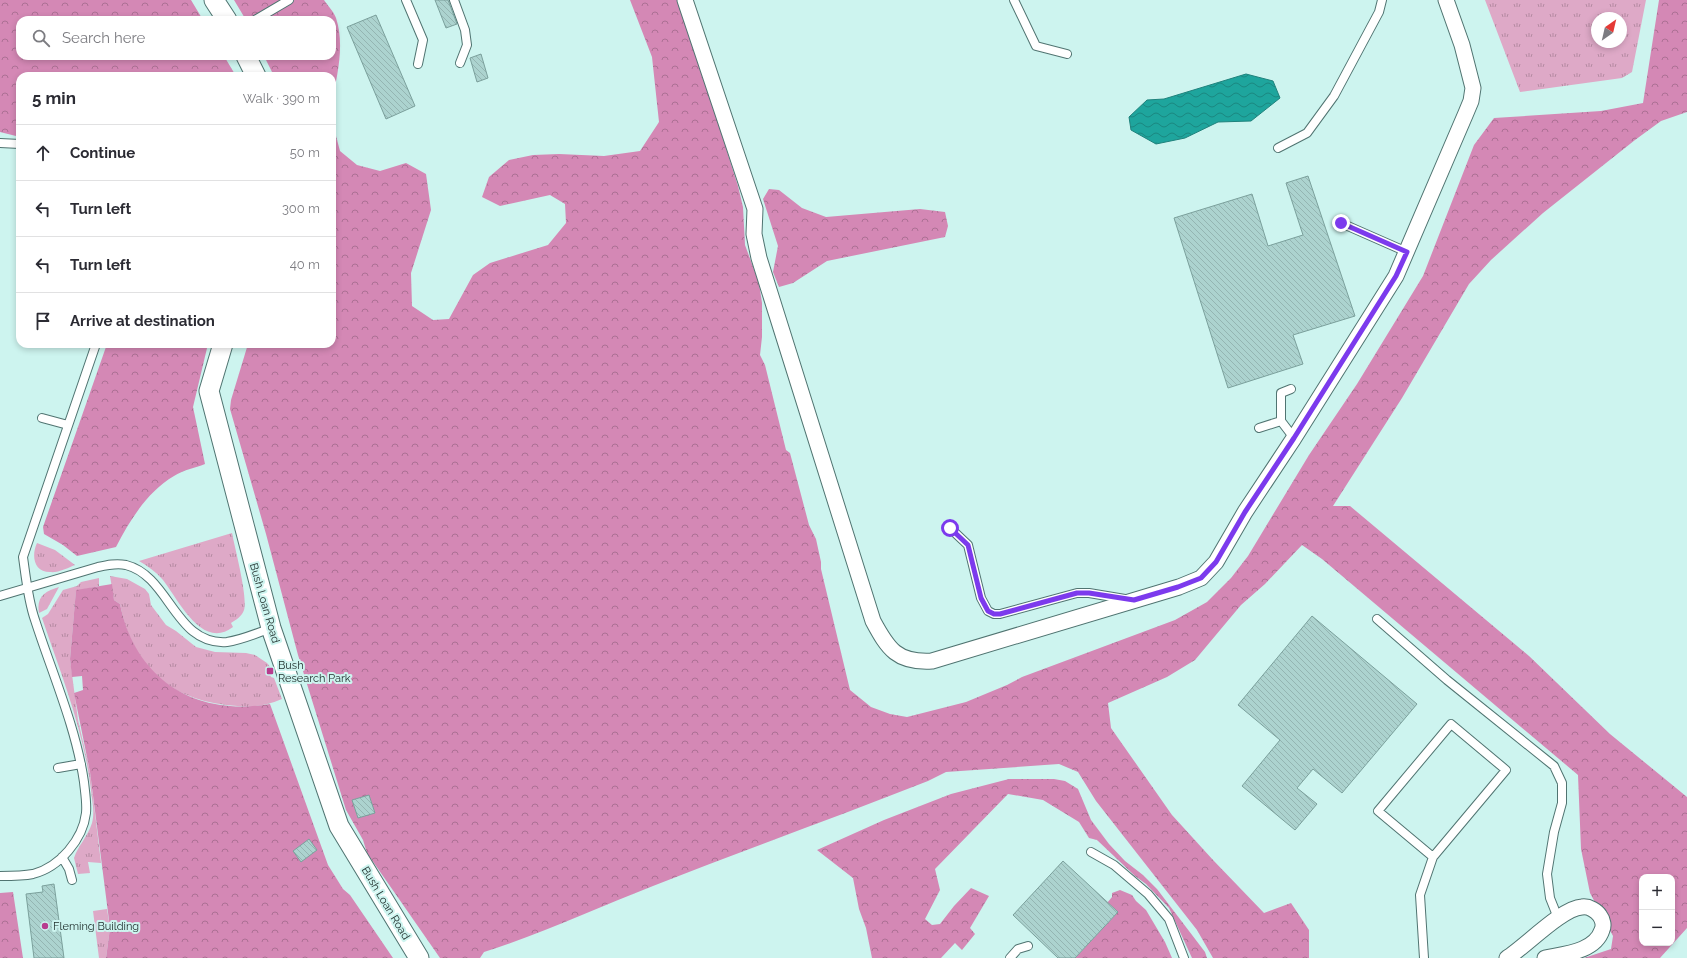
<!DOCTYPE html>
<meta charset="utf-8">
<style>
body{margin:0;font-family:Raleway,sans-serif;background:#f7f7f7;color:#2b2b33}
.controls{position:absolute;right:12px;bottom:12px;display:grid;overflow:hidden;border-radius:8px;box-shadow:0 2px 6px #0003}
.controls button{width:36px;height:36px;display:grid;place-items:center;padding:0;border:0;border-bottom:1px solid #e1e1e2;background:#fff;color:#2b2b33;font:20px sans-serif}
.compass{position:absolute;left:1591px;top:12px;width:36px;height:36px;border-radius:50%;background:#fff;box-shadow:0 2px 6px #0003;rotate:34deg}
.stop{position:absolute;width:12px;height:12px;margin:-9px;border:3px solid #7c3aed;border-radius:50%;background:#fff}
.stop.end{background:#7c3aed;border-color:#fff;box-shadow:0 1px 4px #0008}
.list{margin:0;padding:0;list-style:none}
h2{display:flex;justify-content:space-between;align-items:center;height:52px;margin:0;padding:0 16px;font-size:17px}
h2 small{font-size:13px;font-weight:400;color:#7c7c81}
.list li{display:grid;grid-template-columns:26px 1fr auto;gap:12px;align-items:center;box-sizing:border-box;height:56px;padding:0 16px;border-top:1px solid #e1e1e2}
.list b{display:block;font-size:15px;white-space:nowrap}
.list em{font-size:13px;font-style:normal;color:#7c7c81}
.icon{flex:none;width:22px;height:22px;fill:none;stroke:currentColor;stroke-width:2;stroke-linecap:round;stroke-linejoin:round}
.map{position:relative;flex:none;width:1687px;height:958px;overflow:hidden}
.search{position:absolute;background:#fff;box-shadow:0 2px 6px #0003;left:16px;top:16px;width:320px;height:44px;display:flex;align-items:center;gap:10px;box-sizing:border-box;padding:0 14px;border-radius:12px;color:#7c7c81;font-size:15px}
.panel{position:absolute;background:#fff;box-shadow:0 2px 6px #0003;left:16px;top:72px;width:320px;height:276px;border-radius:12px}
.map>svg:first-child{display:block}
.grass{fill:url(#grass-tufts);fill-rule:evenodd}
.forest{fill:url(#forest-crowns);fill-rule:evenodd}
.water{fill:url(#water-waves);stroke:#1f827c}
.building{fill:url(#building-back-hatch);stroke:#7ba09c}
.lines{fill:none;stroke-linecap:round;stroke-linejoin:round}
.service-casing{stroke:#507471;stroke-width:10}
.minor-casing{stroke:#507471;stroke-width:17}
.tertiary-casing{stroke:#507471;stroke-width:21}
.service{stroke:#fff;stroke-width:8}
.minor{stroke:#fff;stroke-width:15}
.tertiary{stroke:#fff;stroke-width:19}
.route{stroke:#7c3aed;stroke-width:5}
.poi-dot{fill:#b73c8e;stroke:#cdf4ef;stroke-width:1.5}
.labels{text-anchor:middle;stroke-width:4;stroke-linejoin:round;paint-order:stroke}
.street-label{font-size:11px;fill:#21302e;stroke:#cdf4ef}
.poi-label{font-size:11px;fill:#21302e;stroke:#cdf4ef;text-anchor:start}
</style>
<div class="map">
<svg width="1687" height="958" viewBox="0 0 1687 958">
<defs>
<pattern id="grass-tufts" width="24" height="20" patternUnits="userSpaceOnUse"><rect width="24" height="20" fill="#dea9c7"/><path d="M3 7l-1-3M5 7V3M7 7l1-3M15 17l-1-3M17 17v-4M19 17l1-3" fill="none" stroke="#b48aa2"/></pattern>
<pattern id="forest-crowns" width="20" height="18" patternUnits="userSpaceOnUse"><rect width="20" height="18" fill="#d488b5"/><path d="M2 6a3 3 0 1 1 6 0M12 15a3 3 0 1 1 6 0" fill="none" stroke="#ac7094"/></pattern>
<pattern id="water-waves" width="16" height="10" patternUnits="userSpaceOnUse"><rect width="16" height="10" fill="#1ea59d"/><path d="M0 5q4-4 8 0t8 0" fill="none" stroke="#1a8780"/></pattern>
<pattern id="building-back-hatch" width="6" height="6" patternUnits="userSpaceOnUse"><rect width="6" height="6" fill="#acd3cf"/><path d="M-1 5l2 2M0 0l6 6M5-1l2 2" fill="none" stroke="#94b5b2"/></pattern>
</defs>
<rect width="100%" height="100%" fill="#cdf4ef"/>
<path class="grass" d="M1485,0H1646L1632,72L1622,78L1520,92ZM1597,18H1621V42H1597Z
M232,533C235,549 248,597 244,610C242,616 236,620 231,623L233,627C202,651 178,599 163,580C156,572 148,566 139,561Z
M37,543L55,550L75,565C68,568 58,573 50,572C34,572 31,556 37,543Z
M110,576L127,579L145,589L149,594L151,605L166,625L176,631L196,647L215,652L246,653L255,655L267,663L271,668L268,669L271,677L274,678L282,699C261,708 248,707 226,705C166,698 131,662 120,604L114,600Z
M99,578V586L76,591L70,659L78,720L90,772L101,863L88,862L90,873L78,874L74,858C78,846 88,836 92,823C95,812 92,801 91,790C84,731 61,674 42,618L48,614L63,590L77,586L81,582Z
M59,587L47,609L39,613C36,597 45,591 59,587Z
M107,909L110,928L106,958H99L93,911Z"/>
<path class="forest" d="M0,0H191L203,20H20V56H224L236,76H20V137L0,132Z
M234,0H324C328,6 334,12 336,18C345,45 337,76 332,102V76H274L264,56H332V20H246Z
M630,0H679L738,186L743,207L745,245L759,283L762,303V337L760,355L765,365L786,450L790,453L809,525L816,539L821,562V569L850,690L871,707L890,714L907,717L966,702L1007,685L1022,677L1175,620L1207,602L1231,578L1248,556L1309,455L1357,384L1423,276L1474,145L1494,118L1601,111L1643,103L1659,0H1687V112L1661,121L1635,140L1543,213L1491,260L1469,284L1402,398L1333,506H1350L1529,656L1610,734L1687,797V928L1660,958H1584L1611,949L1613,936L1590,893L1581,849L1578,775L1322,559L1302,545L1265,584L1241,605L1195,660L1167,677L1108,703L1111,728L1172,815L1213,860L1264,913L1291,903L1309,930V958H1213L1197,930L1096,801L1078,772L1059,764L946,772L928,781C837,817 744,850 653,886C597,908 541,934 484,952L480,958H440L367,853L363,840L346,810L298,655L266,534L230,409L231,400L248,344H332V121L340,151L357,165L380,171L406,163L426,174L431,210L411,273L412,306L433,320L449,319L473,275L490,263L548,245L566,223L565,204L550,195L500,206L482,197L489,177L509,160L533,155L559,154L604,156L640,151L659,122L652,57ZM1642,877H1672V943H1642Z
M769,189L779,190L802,208L826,217L920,209L945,212L948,226L945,237L827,261L793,283L779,287L773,272L778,246L763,199Z
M107,344H208L193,407L205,464C195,468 183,470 174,476C147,492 130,520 116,547L77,556L63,545L44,534L43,527Z
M112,584L114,600L120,604C135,679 195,717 270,704L328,865L343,889L350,895L393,958H106L110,928L90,772L74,693L83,690L82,676L72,677L70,659L76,590Z
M1009,779H1054L1065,781L1078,789L1091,820L1109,844L1125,861L1143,875L1157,889L1205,952L1207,958H1192L1169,908L1146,884L1135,876L1097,840L1089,838L1079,822L1043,800L1008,794L935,869L940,890L925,919L932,925L940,924L954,906L971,888L989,896L970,928L975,934L962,950L955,943L941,958H872L866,928L859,909L853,878L817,850L884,820L951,794Z
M1120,890L1132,895L1136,901L1146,910L1165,942L1172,958H1075L1118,912L1107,903L1112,897V893Z
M13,892L23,958H0V893Z"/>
<path class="water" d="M1246,74L1273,81L1280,98L1251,121L1218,122L1185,138L1156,144L1131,130L1129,117L1147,100L1164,99Z"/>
<path class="building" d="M435,0H448L457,24L446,28Z
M376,15L415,106L386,119L347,27Z
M481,54L488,78L477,82L470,58Z
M1308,176L1355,316L1293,335L1303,364L1228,388L1174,218L1252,194L1268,246L1303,235L1286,183Z
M1312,616L1417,704L1342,793L1313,769L1297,788L1317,804L1295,830L1242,786L1280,740L1238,705Z
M369,795L375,813L358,818L352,800Z
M309,839L317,850L301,862L293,851Z
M1063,861L1118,912L1075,958H1058L1013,915Z
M54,884L64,958H34L26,894L43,892L42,886Z"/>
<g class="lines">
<defs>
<path id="service" d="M406,0L423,40L418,64
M454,0L465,30L467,45L460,63
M1014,0L1036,46L1067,54
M255,20L289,0
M0,143L20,144
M1278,148L1307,133L1334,96L1379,12L1382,0
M1341,223L1407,252
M1291,389L1281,393V421L1294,438
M42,418L68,425
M1259,428L1281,421
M950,528L968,545L981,598L988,611L994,614H1000L1077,593H1089L1125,599
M0,596L98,567C107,565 116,563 126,565C170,576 175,646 227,642C241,640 258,633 271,628
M1377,619L1447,680L1554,766L1562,783V803L1554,832L1547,874L1550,898L1558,918
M58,768L81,764
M1091,852L1114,865L1148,894L1169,919L1184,958
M62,857L69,869L72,880
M0,876C11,876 23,876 33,874C60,867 83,839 86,813C87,803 85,792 84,782C76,727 52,673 35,620C28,600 26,578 23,557L96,344
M1010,958L1018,949L1028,946
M1424,958L1420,895L1433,857L1506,770L1451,724L1378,811L1433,857"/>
<path id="minor" d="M685,0L755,209L754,234L759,258L873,621C888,649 897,663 932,661L1179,587L1201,578L1216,562L1245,512L1294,438L1396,276L1466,113L1471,101L1473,88L1462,45L1446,0
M1507,958C1526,946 1562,908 1582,907C1589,906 1597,911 1600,916C1603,920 1604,926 1602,930C1595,952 1564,954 1545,958"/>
<path id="tertiary" d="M214,0L227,20
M246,56L256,76
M223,344L209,391L271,628L339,826L419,958"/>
</defs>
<use href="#service" class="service-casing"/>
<use href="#minor" class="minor-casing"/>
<use href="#tertiary" class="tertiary-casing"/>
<use href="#service" class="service"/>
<use href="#minor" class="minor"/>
<use href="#tertiary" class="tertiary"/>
</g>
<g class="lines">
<path class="route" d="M950,528L968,545L981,598L988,611L994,614H1000L1077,593H1089L1134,600L1178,587L1201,578L1216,562L1245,512L1294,438L1396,276L1407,252L1341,223"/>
</g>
<g class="poi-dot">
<rect x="266" y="667" width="8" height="8" rx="2"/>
<circle cx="45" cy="926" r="4"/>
</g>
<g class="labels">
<g class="street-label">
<text transform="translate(265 603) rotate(74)" y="4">Bush Loan Road</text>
<text transform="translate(386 903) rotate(59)" y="4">Bush Loan Road</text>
</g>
<g class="poi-label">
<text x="278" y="669">Bush<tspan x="278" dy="13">Research Park</tspan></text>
<text x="53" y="930">Fleming Building</text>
</g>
</g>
</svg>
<div class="controls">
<button>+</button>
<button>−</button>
</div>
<svg class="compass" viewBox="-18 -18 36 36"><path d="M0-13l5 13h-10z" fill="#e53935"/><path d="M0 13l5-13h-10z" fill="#7c7c81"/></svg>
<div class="stop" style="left:950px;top:528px"></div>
<div class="stop end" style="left:1341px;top:223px"></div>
<div class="search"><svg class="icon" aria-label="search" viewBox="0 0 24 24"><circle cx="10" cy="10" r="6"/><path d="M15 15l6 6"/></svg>Search here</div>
<section class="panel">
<h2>5 min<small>Walk · 390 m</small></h2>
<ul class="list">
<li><svg class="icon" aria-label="ahead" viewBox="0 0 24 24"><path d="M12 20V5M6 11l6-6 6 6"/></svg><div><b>Continue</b></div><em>50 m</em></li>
<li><svg class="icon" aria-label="left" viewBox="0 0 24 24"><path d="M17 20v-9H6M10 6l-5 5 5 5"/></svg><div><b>Turn left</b></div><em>300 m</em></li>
<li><svg class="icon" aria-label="left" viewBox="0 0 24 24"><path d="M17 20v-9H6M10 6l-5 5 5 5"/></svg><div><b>Turn left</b></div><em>40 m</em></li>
<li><svg class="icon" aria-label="arrive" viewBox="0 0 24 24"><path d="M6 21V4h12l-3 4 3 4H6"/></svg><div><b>Arrive at destination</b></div></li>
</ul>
</section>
</div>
